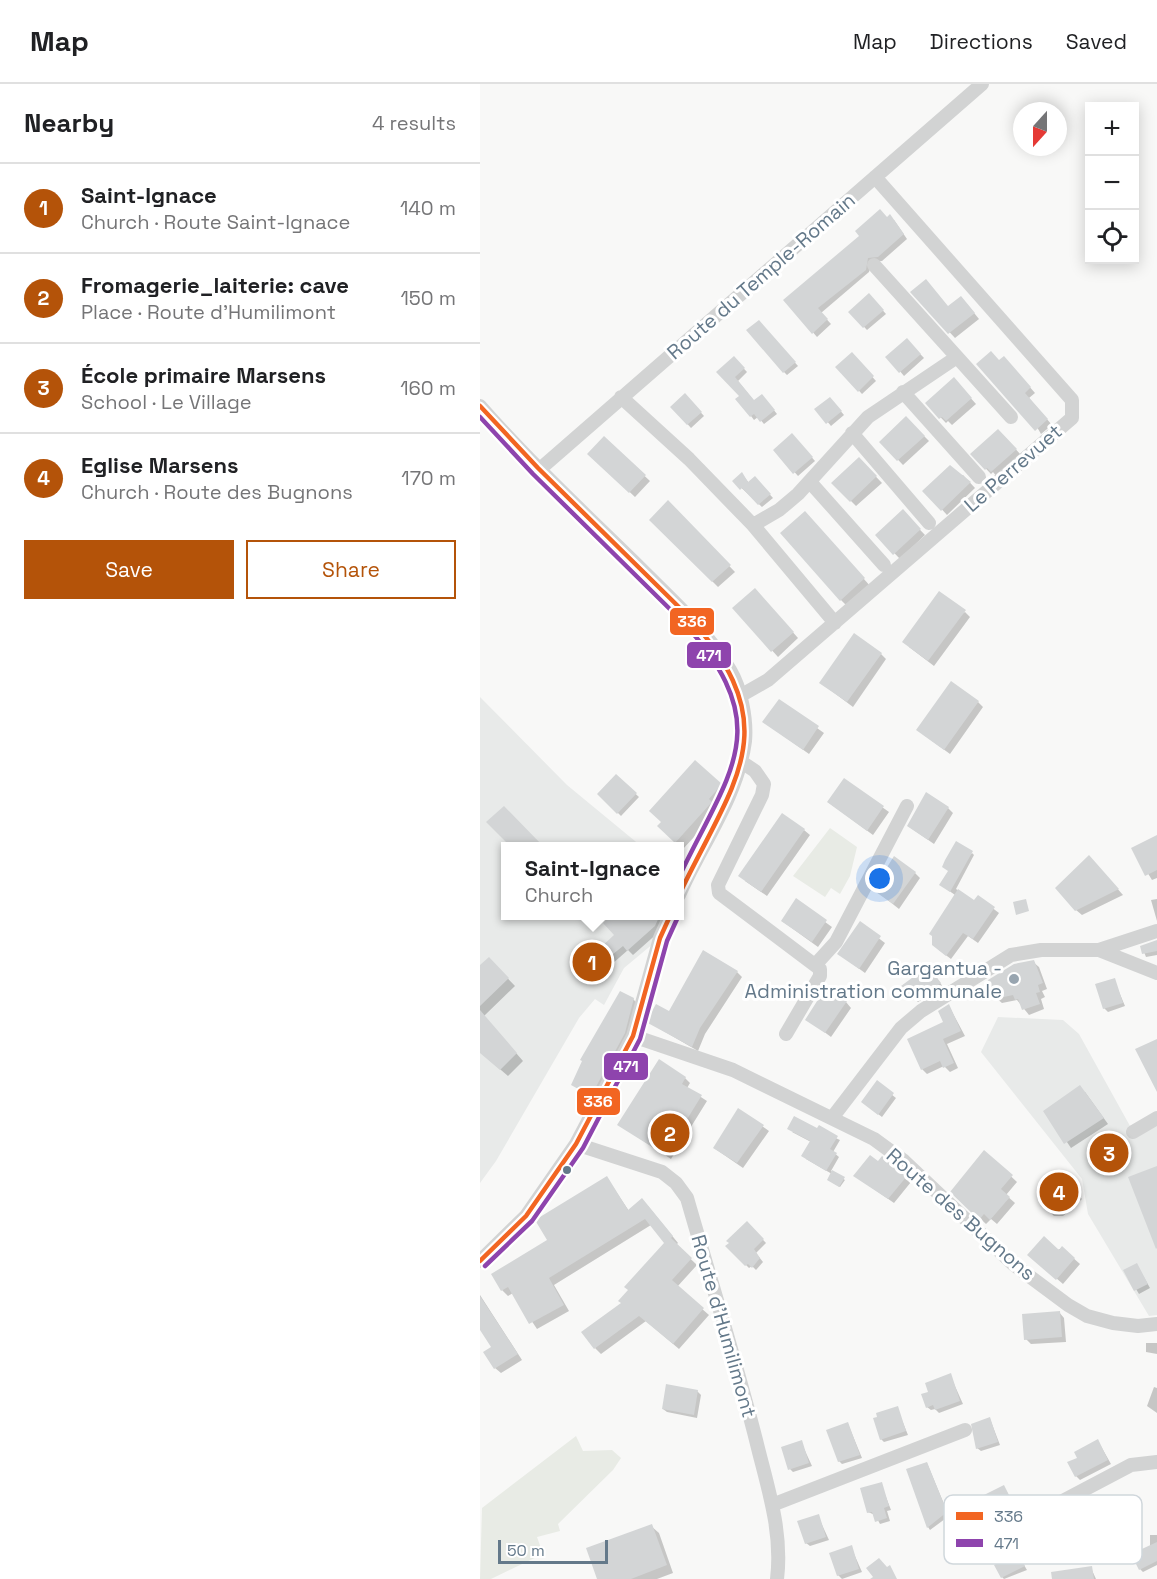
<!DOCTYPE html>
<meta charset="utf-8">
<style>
body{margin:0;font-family:"Space Grotesk",sans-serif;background:#f2f2f2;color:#202124}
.controls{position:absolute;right:18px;top:18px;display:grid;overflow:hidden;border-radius:0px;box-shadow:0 3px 15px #0003}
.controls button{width:54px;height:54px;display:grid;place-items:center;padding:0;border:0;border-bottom:2px solid #e0e0e0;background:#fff;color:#202124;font:30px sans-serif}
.compass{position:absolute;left:533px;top:18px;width:54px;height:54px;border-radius:50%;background:#fff;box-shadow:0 3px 15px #0003;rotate:201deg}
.scale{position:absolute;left:18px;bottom:15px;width:110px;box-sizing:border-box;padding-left:6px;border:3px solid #64798a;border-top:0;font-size:16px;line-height:21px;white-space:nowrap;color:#64798a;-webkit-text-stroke:4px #fff;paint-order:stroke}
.you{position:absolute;left:400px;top:795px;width:21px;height:21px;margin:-15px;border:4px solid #fff;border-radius:50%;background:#1a73e8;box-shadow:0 0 0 9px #1a73e833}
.badge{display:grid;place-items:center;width:39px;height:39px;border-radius:50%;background:#b45309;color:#fff;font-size:20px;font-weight:700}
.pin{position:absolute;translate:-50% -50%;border:3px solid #fff;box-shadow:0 2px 6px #0006}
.popup{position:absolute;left:21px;top:758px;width:183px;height:78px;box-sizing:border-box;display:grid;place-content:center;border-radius:0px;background:#fff;filter:drop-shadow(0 2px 4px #0005);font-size:20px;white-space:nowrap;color:#757577}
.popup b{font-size:22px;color:#202124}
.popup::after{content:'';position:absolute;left:50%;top:100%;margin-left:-12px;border:12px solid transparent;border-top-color:#fff}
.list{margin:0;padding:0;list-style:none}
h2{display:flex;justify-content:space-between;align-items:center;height:78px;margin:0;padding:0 24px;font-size:26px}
h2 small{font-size:20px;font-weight:400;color:#757577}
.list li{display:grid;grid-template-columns:39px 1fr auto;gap:18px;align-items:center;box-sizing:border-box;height:90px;padding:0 24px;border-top:2px solid #e0e0e0}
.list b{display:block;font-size:22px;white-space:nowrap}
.list p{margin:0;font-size:20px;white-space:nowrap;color:#757577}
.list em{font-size:20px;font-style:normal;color:#757577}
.actions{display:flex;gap:12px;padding:18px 24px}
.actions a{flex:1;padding:14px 0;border:2px solid #b45309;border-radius:0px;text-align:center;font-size:21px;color:#b45309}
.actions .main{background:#b45309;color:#fff}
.icon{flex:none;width:33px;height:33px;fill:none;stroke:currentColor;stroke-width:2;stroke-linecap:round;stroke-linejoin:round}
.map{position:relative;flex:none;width:677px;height:1495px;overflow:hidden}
header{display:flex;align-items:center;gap:36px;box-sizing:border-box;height:84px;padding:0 30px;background:#fff;border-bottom:2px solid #e0e0e0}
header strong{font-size:28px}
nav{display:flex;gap:33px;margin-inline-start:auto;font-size:21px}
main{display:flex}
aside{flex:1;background:#fff}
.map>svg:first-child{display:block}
.built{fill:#e8eae9}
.green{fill:#e8ebe5}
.shadow{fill:#0003}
.building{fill:#d3d5d6}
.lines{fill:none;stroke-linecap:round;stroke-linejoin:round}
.minor{stroke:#d2d3d3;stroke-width:14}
.bus-1-casing{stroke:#fff;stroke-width:9}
.bus-2-casing{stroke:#fff;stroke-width:9}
.bus-1{stroke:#f26522;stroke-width:4.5}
.bus-2{stroke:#8e44ad;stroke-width:4.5}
.poi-dot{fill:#98a5b0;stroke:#fff;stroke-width:2}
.bus-dot{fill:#64798a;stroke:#fff;stroke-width:2}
.labels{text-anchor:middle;stroke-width:6;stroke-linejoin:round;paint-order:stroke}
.street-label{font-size:20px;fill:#64798a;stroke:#fff}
.poi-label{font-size:20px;fill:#64798a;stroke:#fff;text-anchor:end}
.key{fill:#fff;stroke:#d0d7dc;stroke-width:1.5}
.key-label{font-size:16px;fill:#64798a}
.line-badge{stroke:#fff;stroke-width:2}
.badge-label{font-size:16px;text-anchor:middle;font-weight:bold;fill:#fff}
</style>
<header>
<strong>Map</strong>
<nav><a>Map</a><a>Directions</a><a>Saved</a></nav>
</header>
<main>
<aside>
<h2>Nearby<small>4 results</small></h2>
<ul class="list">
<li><span class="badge">1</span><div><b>Saint-Ignace</b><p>Church · Route Saint-Ignace</p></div><em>140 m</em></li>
<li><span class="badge">2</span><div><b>Fromagerie_laiterie: cave</b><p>Place · Route d'Humilimont</p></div><em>150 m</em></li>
<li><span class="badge">3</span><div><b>École primaire Marsens</b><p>School · Le Village</p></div><em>160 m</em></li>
<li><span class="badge">4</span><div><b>Eglise Marsens</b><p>Church · Route des Bugnons</p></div><em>170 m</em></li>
</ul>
<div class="actions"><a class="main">Save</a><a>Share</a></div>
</aside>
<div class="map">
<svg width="677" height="1495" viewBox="0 0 677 1495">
<rect width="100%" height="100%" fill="#f8f8f7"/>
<path class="built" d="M0,613L87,701L161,762H25V832H190L180,854L144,884L124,921L115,915L99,934L16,1077L0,1099Z
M518,933L583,936L599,950L650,1042L677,1033V1231L669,1232L608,1130L602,1095L501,968Z"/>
<path class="green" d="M350,744L377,763L370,792L360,810L351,804L345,813L313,792Z
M96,1352L103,1367L132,1366L141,1374L133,1386L78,1440L80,1447L57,1453L63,1470L11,1495H0L2,1424Z"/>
<path class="shadow" d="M407,135L414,136L427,155L402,177L392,178L389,188L341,229L351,240L337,253L305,216Z
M432,208L468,224L486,219L499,235L475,254Z
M389,211L406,230L387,246L370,228Z
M279,238L318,282L307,291L304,288Z
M427,256L444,274L424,292L408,273Z
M372,270L396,297L382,310L357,283Z
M254,274L267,288L258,297L274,317L285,315L297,330L284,340L278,333L274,336L271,332L257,315L261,313L238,288Z
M519,277L528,278L555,309L549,314L572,341L561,350Z
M479,301L496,320L472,341L468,337L466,339L447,319Z
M205,311L224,332L211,344L192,323Z
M353,318L364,331L351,342L337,325Z
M426,334L449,357L423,381L401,358Z
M312,351L335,377L318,392L295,366Z
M524,352L541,371L517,393L513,388L511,390L492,370Z
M124,354L170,397L155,413L109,370Z
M379,375L402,399L376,422L353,399Z
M262,390L269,399L275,394L293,414L282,423L254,397Z
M483,391L495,404L467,431L445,407Z
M188,418L255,488L238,503L171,436Z
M423,428L445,451L420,475L397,451Z
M332,436L391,503L368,523L361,516Z
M280,511L318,554L298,573L254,524Z
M485,528L490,533L454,582L429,563Z
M401,570L406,575L373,623L341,599Z
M299,617L344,649L329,670L284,638Z
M498,618L503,623L470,670L444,651Z
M215,678L249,709L235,723L238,727L203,765L186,749Z
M136,692L159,713L141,732L119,710Z
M364,696L409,728L393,751L348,718Z
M468,724L473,729L454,760L428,742Z
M324,746L330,751L287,812L265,797Z
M677,753V794L672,796L653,765Z
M492,769L494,771L476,805L495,818L498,813L519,829L498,859L488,852L471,875L459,866L475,811L461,801Z
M614,778L643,811L602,831L596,826Z
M435,789L440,794L419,825L395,806Z
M677,815V837L671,816Z
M316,817L352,843L338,863L302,837Z
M133,832H182L186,835L180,847L153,871L148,866L132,880L130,891L125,896L113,894L99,881L136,851Z
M380,840L405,859L385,889L359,870Z
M677,857V871L666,873L662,863Z
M9,875L35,902L4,932L43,977L28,992L0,968V883Z
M553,878L559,883L567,905L562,907L565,913L561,915L564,925L549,931L537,916L522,919L516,914Z
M452,887L463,903L438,918L433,913L428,916L425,913Z
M257,888L262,893L225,950L218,967L168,938L190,929Z
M634,896L645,922L628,928L624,924Z
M153,915L159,921L149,954L117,1016L93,1001L104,978Z
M366,918L371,924L351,953L327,935Z
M469,922L485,952L467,960L478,984L470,988L464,982L447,990L442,985L465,939Z
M205,994L210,999L207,1004L227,1017L191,1075L139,1041Z
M397,999L416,1014L402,1033L386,1021Z
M605,1008L628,1040L591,1064L566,1027Z
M259,1026L289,1047L263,1084L234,1064Z
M338,1046L360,1056L353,1068L359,1073L351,1087L365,1096L360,1103L350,1097L352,1090L326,1075L331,1058L312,1048Z
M505,1068L537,1098L526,1111L535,1119L517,1140L511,1135L506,1140L472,1108Z
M375,1092L426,1093L431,1098L414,1119Z
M581,1093L602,1115L583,1132H574L566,1124Z
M127,1094L149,1127L168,1122L198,1159L196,1161L217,1181L197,1203L229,1231L199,1265L166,1237L121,1270L115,1264L186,1159L171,1141L74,1201L89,1227L57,1245L33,1209L28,1212L22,1206Z
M267,1139L286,1159L276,1169L283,1178L276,1186L272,1182L269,1184L247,1162Z
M582,1164L600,1180L583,1200L555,1176Z
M657,1181L670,1204L659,1210L645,1187Z
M0,1211L42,1276L21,1289L15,1284L13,1264L0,1243Z
M579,1228L584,1234L586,1258L551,1260L546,1255Z
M666,1259H677V1270L666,1268Z
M470,1291L483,1320L459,1329L455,1325L451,1326L447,1323L450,1309Z
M674,1303L677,1304V1329L667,1322Z
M217,1307L221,1311L217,1334L187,1328L183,1325Z
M417,1324L428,1351L404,1358L401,1355Z
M510,1335L520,1361L501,1367L497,1364Z
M368,1340L382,1374L362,1380L359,1377Z
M618,1357L631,1380L600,1396L596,1392L599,1374Z
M321,1358L332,1382L313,1388L310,1385Z
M447,1379L469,1432L450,1446L448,1443Z
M401,1400L411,1426L407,1427L410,1437L400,1440L395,1431L388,1428Z
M524,1403L539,1429L507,1445L504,1441V1422Z
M655,1414L659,1418L662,1436L630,1442L626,1439Z
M338,1432L349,1456L330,1462L326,1459Z
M587,1435L599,1464L580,1473L577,1470Z
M171,1442L179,1449L193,1489L177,1495H119L108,1465Z
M670,1451H677V1481L663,1488L660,1485L670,1463Z
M371,1463L382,1488L362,1495L358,1491Z
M538,1471L547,1486L524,1495L522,1493Z
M611,1484L616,1495H587L586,1488Z"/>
<path class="building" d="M400,125L407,133L410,130L424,150L398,173L388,174L386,186L338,224L348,235L332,250L303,216L379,152L375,147Z
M446,195L468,222L481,212L495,229L468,250L430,208Z
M389,209L404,226L383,244L368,228Z
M279,236L316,278L303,289L266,246Z
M427,254L441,270L419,289L405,273Z
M511,267L519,276L524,272L551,303L545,309L568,335L555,347L496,280Z
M372,268L394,292L378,308L355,283Z
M254,272L265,284L255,293L274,316L282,310L295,326L280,338L274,330L270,333L255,315L259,312L236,288Z
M474,293L492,314L466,337L462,333L459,335L445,319Z
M205,309L222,328L207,341L190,323Z
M350,313L362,327L346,340L334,325Z
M426,332L445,352L417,377L399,358Z
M518,345L537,365L511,388L507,384L505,386L490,370Z
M312,349L333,373L313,390L293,366Z
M124,352L166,391L149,409L107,370Z
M379,373L397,392L370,418L351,399Z
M470,381L491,398L461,427L442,407Z
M262,388L268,398L275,392L291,410L278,421L262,404L260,406L252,397Z
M188,416L251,481L232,498L169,436Z
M423,425L441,445L413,471L395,451Z
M325,427L385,494L360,517L300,449Z
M275,504L314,548L291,568L252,524Z
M459,507L486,526L448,577L422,558Z
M374,549L402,569L367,618L339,599Z
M471,597L499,617L464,666L436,646Z
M299,615L339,642L323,666L282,638Z
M215,676L242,700L229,715L232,718L195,759L177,742L181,738L169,727Z
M136,690L157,709L137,730L117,710Z
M364,694L404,722L387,747L347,718Z
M446,708L469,723L448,756L427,742Z
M24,722L63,762H30L6,738Z
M302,729L325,745L281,808L258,792Z
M677,751V786L665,792L651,764Z
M476,757L493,767L470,808L459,801L468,787L462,783L465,776Z
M609,771L639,805L595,827L575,804Z
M414,772L436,788L413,820L393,806Z
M478,805L494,816L498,811L515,823L493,855L483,849L466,872L452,861V852L449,850Z
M316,814L347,836L332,858L301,837Z
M546,815L549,827L536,831L533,818Z
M131,831H180L175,842L147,867L143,862L127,875L126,886L119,892L106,890L98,882L99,870L107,863L119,865L134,851L123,839Z
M380,837L401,852L379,885L357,870Z
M677,856V867L662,870L660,862Z
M223,866L258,887L220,944L212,963L166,938L176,920L189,927Z
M9,873L29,894L0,922V881Z
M554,876L563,899L558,901L560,908L556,909L560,920L542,926L538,915L535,916L533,911L515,915L508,896L534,880Z
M448,882L461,899L439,914L434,916L429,910L424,914L417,905Z
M635,894L643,919L623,925L615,900Z
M346,903L367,917L345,949L325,936Z
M140,907L154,914L145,949L111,1012L91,1001L102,977L100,976Z
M469,920L481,947L463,955L474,979L463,984L460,977L441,986L427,955L463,938L458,927Z
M0,926L37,969L20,986L0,969Z
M677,955V1008L655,965Z
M179,975L206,993L202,1000L222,1011L185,1071L137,1041Z
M397,996L414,1009L398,1031L381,1018Z
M600,1001L624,1034L584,1060L563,1027Z
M258,1024L284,1041L257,1079L233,1064Z
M314,1032L337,1044L339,1041L358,1052L350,1065L357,1069L346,1087L321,1072L330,1057L307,1045Z
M504,1066L533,1091L521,1105L530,1113L510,1136L504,1130L499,1136L470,1108Z
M390,1071L398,1077L402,1072L427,1092L408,1115L373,1092Z
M677,1082V1164L676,1165L648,1093Z
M352,1086L365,1093L359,1103L347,1096Z
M581,1091L596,1107L576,1126L565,1125L562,1122L561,1110Z
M127,1092L148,1126L162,1114L193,1152L191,1154L212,1174L192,1196L224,1224L193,1260L159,1232L114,1265L101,1248L141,1219L138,1217L148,1206L144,1203L184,1159L165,1135L69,1194L84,1221L49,1240L28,1203L21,1207L11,1190L67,1156L55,1136Z
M267,1137L284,1155L274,1165L280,1174L272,1184L268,1180L265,1182L245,1162L249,1159L246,1157Z
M564,1152L579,1166L582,1162L595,1174L576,1196L547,1171Z
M657,1179L668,1200L654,1207L643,1186Z
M0,1212L38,1270L14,1285L3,1268L11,1263L0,1246Z
M580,1227L582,1253L544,1256L542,1230Z
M471,1289L480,1317L455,1326L453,1321L446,1324L441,1310L448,1308L445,1299Z
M186,1300L218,1306L214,1331L182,1325Z
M418,1322L426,1347L400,1356L393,1334L397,1333L396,1329Z
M510,1333L518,1358L496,1365L491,1340Z
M368,1338L380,1371L358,1378L346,1346Z
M618,1355L628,1376L595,1393L587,1378L597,1374L594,1368Z
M322,1356L329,1379L308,1386L301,1363Z
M447,1378L467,1428L447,1444L426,1385Z
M402,1398L409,1422L404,1424L407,1434L395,1438L392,1428L387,1429L380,1404Z
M524,1401L536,1425L503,1442L494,1425L502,1421L498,1414Z
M650,1411V1414L656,1413L660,1433L625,1440L621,1416Z
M339,1430L346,1453L325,1460L317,1437Z
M587,1434L597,1460L576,1471L563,1447Z
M172,1440L187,1481L151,1495H117L106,1464Z
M677,1458V1477L659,1486L651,1470Z
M372,1461L379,1485L357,1492L349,1469Z
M538,1469L545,1482L521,1494L514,1481Z
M399,1474L407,1483L410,1481L417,1495H390L393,1493L386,1484Z
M612,1482L614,1495H572L571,1488Z"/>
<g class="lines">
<path class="minor" d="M394,181L477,273
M423,308L499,393
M141,313L209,375L273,441L355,539
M0,322C50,379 106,431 160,484C192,516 227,547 250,586C261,604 267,636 265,657C258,712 221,761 199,811
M372,349L449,439
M60,385L502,0
M330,398L404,481
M273,441L299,426L318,410L388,333L477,273L531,333
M260,612L288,596L592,334V316L395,93
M260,677L275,687L284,700L282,711L238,801L239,809L340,885V892L306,950
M619,866L677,889
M336,880L356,858L427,722
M153,952L253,986L394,1055L424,1077L533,1180L588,1221L607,1232L633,1239L658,1242L677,1240
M352,1034L421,944L441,927L531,871L561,866H619L677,847
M653,1048L677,1034
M96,1060L182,1088L196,1099L207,1114C230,1194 255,1274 276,1356C287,1402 303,1447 297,1495
M0,1177L46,1132L96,1060L153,952L180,854L190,832
M292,1421L485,1346
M505,1458L651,1381L677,1378"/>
<defs>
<path id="bus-1" d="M0,322L58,384L208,532C310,645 253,697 199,811
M0,1177L46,1132L96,1060L153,952L180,854L190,832"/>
<path id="bus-2" d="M0,333L53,390L203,538C298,643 250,686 199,793
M5,1182L52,1137L103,1064L160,955L187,857L197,835"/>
</defs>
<use href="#bus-1" class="bus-1-casing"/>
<use href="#bus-2" class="bus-2-casing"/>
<use href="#bus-1" class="bus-1"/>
<use href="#bus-2" class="bus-2"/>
</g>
<circle class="poi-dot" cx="534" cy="895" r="6"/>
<circle class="bus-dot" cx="87" cy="1086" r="5"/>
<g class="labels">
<g class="street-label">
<text transform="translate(281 192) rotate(-41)" y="7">Route du Temple-Romain</text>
<text transform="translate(533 384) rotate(-41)" y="7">Le Perrevuet</text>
<text transform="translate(481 1130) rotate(41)" y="7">Route des Bugnons</text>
<text transform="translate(244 1242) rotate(74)" y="7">Route d'Humilimont</text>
</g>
<g class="poi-label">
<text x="522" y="891">Gargantua -<tspan x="522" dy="23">Administration communale</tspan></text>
</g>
</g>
<rect x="464" y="1411" width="198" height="69" rx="9" class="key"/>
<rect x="476" y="1428" width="27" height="8" fill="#f26522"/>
<rect x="476" y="1455" width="27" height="8" fill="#8e44ad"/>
<g class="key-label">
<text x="514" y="1438">336</text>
<text x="514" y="1465">471</text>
</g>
<g class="line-badge">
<rect x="189" y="523" width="46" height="29" rx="6" fill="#f26522"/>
<rect x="206" y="557" width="46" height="28" rx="6" fill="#8e44ad"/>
<rect x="123" y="968" width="46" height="29" rx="6" fill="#8e44ad"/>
<rect x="96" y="1003" width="45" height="29" rx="6" fill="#f26522"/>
</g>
<g class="badge-label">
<text x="212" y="543">336</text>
<text x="229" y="577">471</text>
<text x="146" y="988">471</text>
<text x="118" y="1023">336</text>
</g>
</svg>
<div class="controls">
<button>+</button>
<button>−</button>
<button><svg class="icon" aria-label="locate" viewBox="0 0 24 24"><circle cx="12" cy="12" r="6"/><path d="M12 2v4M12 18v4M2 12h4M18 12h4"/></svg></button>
</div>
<svg class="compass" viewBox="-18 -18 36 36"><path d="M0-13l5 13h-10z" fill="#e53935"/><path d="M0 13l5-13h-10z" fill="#757577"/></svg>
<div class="scale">50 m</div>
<div class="you"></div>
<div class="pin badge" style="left:112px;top:878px">1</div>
<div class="popup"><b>Saint-Ignace</b>Church</div>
<div class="pin badge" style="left:190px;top:1049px">2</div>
<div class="pin badge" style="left:629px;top:1069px">3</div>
<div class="pin badge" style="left:579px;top:1108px">4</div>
</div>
</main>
